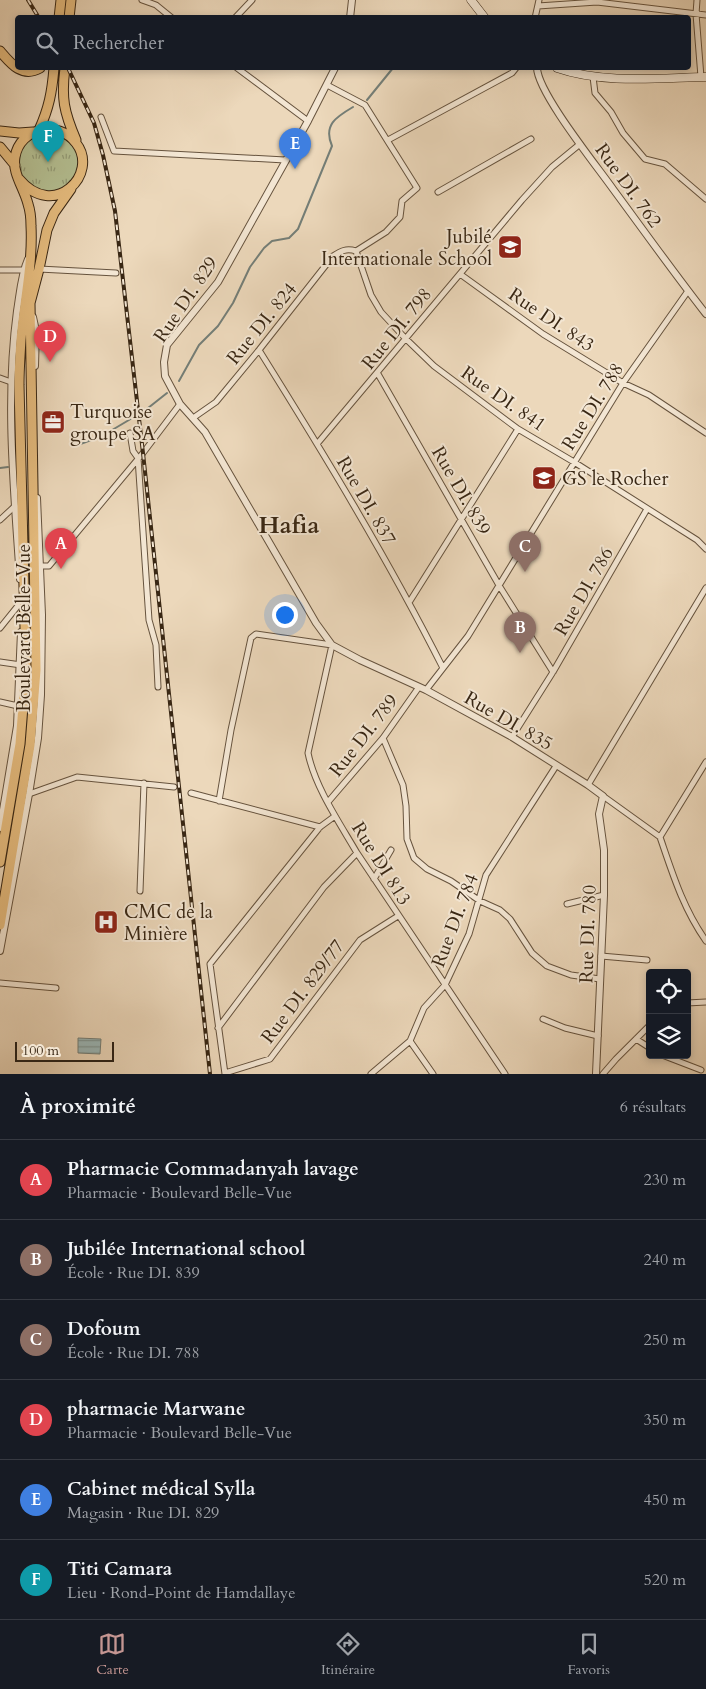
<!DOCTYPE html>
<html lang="fr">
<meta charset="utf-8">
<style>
body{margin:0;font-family:Cardo,serif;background:#242831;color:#f1f3f6}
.controls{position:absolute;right:15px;bottom:15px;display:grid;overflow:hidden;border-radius:5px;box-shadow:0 2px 8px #0003}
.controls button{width:45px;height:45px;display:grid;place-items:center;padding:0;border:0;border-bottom:1px solid #363941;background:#171b24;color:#f1f3f6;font:25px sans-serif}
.scale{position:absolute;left:15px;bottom:12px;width:99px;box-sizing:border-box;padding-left:5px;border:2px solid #392714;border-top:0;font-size:14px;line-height:18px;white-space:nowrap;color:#392714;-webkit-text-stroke:4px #f3e6d3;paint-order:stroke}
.you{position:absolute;left:284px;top:614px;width:18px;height:18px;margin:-12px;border:4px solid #fff;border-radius:50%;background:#1a73e8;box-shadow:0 0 0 8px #1a73e833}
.badge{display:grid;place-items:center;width:32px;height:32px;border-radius:50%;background:#c59692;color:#fff;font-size:16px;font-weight:700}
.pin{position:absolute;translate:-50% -41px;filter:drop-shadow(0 1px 2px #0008)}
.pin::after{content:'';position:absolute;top:26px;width:18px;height:15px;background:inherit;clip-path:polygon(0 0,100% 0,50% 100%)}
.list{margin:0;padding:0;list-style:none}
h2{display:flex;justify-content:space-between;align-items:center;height:65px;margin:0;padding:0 20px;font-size:21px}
h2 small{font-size:16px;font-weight:400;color:#9ea1a6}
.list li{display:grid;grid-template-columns:32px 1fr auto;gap:15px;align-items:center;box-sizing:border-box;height:80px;padding:0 20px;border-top:1px solid #363941}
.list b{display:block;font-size:19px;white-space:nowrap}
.list p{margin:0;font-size:16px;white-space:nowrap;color:#9ea1a6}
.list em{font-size:16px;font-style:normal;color:#9ea1a6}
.icon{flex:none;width:28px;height:28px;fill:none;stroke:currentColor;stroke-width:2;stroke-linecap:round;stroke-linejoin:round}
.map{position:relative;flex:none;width:706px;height:1074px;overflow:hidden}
.search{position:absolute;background:#171b24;box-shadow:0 2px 8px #0003;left:15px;right:15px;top:15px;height:55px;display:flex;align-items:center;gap:12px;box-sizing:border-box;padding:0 18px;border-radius:5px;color:#9ea1a6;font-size:19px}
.sheet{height:545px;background:#171b24}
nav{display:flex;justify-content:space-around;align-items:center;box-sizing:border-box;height:70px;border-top:1px solid #363941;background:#171b24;font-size:14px;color:#9ea1a6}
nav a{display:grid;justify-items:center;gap:2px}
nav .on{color:#c59692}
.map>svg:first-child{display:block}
.grass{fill:url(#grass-tufts);stroke:#767353}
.water{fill:url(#water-rules);stroke:#747e77}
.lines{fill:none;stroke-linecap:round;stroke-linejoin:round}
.stream{stroke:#747e77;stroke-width:2}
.minor-casing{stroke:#66533e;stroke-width:7}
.tertiary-casing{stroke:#66533e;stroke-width:8}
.secondary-casing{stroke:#392714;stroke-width:9}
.primary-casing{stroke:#392714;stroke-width:11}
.minor{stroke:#f3e6d3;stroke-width:5}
.tertiary{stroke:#f3e6d3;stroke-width:6}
.secondary{stroke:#f3e6d3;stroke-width:8}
.primary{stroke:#e6bc7e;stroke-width:9}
.rail-casing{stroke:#392714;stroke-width:4}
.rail{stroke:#f3e6d3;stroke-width:2;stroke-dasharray:5.5;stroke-linecap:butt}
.labels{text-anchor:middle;stroke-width:4;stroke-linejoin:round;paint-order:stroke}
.street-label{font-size:19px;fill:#392714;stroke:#f3e6d3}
.poi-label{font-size:19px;fill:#392714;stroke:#f3e6d3;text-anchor:start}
.district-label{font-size:24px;font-weight:bold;fill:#392714;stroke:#f3e6d3}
</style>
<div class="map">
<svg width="706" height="1074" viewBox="0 0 706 1074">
<defs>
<pattern id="grass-tufts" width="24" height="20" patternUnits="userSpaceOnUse" patternTransform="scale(1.25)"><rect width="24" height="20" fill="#b4bf92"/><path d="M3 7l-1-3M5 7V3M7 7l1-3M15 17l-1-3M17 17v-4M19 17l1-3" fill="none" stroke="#939b76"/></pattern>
<pattern id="water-rules" width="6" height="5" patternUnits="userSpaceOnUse" patternTransform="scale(1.25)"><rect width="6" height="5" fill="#9bb8b9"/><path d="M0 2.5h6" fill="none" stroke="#7f9695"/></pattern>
</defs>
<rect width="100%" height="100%" fill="#ecd8bb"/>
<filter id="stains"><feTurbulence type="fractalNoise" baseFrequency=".004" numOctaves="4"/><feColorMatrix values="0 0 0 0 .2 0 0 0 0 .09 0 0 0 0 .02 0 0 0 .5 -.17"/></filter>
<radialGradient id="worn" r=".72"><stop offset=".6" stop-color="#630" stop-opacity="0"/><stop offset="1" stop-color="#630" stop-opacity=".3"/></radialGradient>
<path class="grass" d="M61,133L79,152L78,174L63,190L42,193L24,181L17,166L20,149L35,134Z"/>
<path class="water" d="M78,1038L101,1039L100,1054L78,1053Z"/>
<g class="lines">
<path class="stream" d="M367,100L393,68
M179,381L199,345L218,326L233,303L250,267L264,248L272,241L289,238L298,229L332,146C323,125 336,117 353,107
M143,412L167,393
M75,446L102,436L134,417
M0,468L8,467"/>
<defs>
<path id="minor" d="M142,0L156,5L172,18
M697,0L696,14L701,77
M538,6L597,2L706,15
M235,18L252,0
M535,18L539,0
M237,68L308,121
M593,77L595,93L611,112L623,133L645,159L665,164L706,199
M327,85L365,105L417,188L402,201L400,217L386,232L356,251
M101,117L114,151L285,160
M388,140L512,73L516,68
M438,192L531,139
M39,269L116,273
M0,270H23
M460,274L543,334L623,383L649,395L706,433
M259,350C324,454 388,559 443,668
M378,374L500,587L553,672
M0,378L11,382
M193,418L216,402L259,350L333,256C341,251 346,248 356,251L371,295L381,312L405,338L434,366L518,429L574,462L697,540L706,549
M130,433L133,451L138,458L149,620L156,645L158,687
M317,444L522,200L552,167L580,144
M0,520L15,506
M40,566H49L143,453L180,404
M410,601L518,429
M0,628L21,602
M0,662L21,665
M426,690L468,636L623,383L688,291
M0,702L18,706
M512,737L553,672L647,509
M383,738L403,785L406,806L407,839L414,858L427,869L451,881L480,901L500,910L510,919L532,953L547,966L571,975L600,979
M706,762L660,837C673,875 683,908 706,941
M588,785L706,588
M191,793L320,827
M29,794L77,777L174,787
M603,796L660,837
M219,801L231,730L251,638L256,634L332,645L308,753C315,787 339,822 357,853L505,1074
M328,802L383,738L419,687
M374,879L391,850
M140,891L144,783
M567,904L604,895
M601,956L647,960
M0,983L56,988
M687,1003L706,1002
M543,1019L565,1028L598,1036
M218,1028L324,887L357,853
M636,1039L650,1048
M410,1041L433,1074
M662,1055L701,1070
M225,1073L270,1059L360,940L398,916
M225,1074L210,964L320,827L335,816
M371,1074L410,1041L424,1008L445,985L469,934L486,875L556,766
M603,1074L616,1059L650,1025"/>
<path id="tertiary" d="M350,18L352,0
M335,68L308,121L218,282L167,345L164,362L165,376L180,404L205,432L316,623L332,645L360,660L426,690L512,737L588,785L603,796L599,814L604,850V895L596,1074
M537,68C538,93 596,165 613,189C644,231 674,273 706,314
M33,317L36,331L35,366
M20,579C14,490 5,400 17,311C20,293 21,275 28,259
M0,828L17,726L21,632
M0,951L29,794L38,738L41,695L42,615L37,498"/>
<path id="secondary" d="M471,0L485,18
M557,68C603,84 657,78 706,77"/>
<path id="primary" d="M59,18L61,0
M69,18L71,0
M0,51C11,64 22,78 40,68
M65,68C61,98 64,112 76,140
M39,130C49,108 52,92 54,68
M0,131L19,133L33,132
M0,147L15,165
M0,862L20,744L26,668L19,385C19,370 20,355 21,340C24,302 33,264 31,226C31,219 30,210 28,204C24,188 12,173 15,157C20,127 59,120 76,143C100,174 54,221 19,179
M0,925L30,745L36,670L30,303L39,269L47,230L54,213L71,189"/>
</defs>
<use href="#minor" class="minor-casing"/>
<use href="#tertiary" class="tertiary-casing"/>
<use href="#secondary" class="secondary-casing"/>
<use href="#primary" class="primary-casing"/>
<use href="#minor" class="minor"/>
<use href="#tertiary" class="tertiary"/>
<use href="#secondary" class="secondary"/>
<use href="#primary" class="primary"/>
<defs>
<path id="rail" d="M28,0L39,18
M68,68L94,123L103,155L115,211L143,453L210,1074"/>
</defs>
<use href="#rail" class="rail-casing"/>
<use href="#rail" class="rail"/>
</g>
<defs>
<symbol id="school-square" viewBox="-11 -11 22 22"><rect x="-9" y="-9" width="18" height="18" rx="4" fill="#8f2418" stroke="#f3e6d3"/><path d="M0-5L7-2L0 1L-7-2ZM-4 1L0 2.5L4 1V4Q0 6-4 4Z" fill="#fff"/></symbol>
<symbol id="office-square" viewBox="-11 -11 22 22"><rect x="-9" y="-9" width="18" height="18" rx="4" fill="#8f2418" stroke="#f3e6d3"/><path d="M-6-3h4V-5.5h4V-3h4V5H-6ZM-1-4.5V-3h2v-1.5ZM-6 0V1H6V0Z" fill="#fff"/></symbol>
<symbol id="hospital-square" viewBox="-11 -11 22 22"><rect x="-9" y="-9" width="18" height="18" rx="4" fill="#8f2418" stroke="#f3e6d3"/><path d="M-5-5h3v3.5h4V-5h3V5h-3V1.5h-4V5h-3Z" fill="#fff"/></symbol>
</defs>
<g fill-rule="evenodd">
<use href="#school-square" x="496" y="233" width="28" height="28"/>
<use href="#office-square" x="39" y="408" width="28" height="28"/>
<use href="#school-square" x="530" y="464" width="28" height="28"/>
<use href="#hospital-square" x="92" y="908" width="28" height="28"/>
</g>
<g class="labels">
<g class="street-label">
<text transform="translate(629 185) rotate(54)" y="7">Rue DI. 762</text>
<text transform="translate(185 299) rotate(-56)" y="7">Rue DI. 829</text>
<text transform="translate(552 319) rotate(34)" y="7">Rue DI. 843</text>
<text transform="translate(261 323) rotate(-51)" y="7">Rue DI. 824</text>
<text transform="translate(396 328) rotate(-51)" y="7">Rue DI. 798</text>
<text transform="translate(504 398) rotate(35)" y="7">Rue DI. 841</text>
<text transform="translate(592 406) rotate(-58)" y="7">Rue DI. 788</text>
<text transform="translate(462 490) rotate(60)" y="7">Rue DI. 839</text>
<text transform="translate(367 500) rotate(60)" y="7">Rue DI. 837</text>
<text transform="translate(583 591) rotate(-60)" y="7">Rue DI. 786</text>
<text transform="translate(23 628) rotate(-90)" y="7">Boulevard Belle-Vue</text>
<text transform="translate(509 720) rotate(30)" y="7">Rue DI. 835</text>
<text transform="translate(363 735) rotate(-52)" y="7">Rue DI. 789</text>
<text transform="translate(382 863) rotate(58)" y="7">Rue DI 813</text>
<text transform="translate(454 920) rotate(-69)" y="7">Rue DI. 784</text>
<text transform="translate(587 934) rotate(-88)" y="7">Rue DI. 780</text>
<text transform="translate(302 991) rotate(-53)" y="7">Rue DI. 829/77</text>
</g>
<g class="poi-label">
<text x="492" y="243" text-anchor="end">Jubilé<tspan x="492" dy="22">Internationale School</tspan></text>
<text x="70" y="418">Turquoise<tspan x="70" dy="22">groupe SA</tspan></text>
<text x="562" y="485">GS le Rocher</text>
<text x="124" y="918">CMC de la<tspan x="124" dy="22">Minière</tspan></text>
</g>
<g class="district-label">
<text x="289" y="533">Hafia</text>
</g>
</g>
<rect width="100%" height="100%" filter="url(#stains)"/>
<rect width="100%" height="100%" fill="url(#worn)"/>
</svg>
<div class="controls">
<button><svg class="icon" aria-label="locate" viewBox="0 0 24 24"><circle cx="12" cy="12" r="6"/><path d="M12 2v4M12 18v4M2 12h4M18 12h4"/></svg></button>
<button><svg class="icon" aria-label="layers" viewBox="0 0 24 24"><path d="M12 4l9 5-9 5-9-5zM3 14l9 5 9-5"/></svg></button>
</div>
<div class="scale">100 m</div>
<div class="you"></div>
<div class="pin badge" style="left:61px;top:569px;background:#e0444e">A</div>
<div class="pin badge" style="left:520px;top:653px;background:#8d6e63">B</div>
<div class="pin badge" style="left:525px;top:572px;background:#8d6e63">C</div>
<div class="pin badge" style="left:50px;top:362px;background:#e0444e">D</div>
<div class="pin badge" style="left:295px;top:169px;background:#3f7fe0">E</div>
<div class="pin badge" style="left:48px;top:162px;background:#0f9aa8">F</div>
<div class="search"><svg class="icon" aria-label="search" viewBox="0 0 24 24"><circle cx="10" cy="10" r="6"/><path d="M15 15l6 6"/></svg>Rechercher</div>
</div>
<section class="sheet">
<h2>À proximité<small>6 résultats</small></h2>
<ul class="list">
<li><span class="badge" style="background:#e0444e">A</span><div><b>Pharmacie Commadanyah lavage</b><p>Pharmacie · Boulevard Belle-Vue</p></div><em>230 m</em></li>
<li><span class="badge" style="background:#8d6e63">B</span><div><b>Jubilée International school</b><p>École · Rue DI. 839</p></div><em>240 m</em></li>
<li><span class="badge" style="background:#8d6e63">C</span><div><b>Dofoum</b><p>École · Rue DI. 788</p></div><em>250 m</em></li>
<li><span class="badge" style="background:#e0444e">D</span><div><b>pharmacie Marwane</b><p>Pharmacie · Boulevard Belle-Vue</p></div><em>350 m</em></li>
<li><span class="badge" style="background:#3f7fe0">E</span><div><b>Cabinet médical Sylla</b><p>Magasin · Rue DI. 829</p></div><em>450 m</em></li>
<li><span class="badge" style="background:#0f9aa8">F</span><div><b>Titi Camara</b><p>Lieu · Rond-Point de Hamdallaye</p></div><em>520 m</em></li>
</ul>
</section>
<nav>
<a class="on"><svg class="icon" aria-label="map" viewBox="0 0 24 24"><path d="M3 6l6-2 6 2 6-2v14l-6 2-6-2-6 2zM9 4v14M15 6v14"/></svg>Carte</a>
<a><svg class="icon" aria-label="directions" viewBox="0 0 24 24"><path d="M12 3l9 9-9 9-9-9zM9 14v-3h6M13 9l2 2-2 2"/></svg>Itinéraire</a>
<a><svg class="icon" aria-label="saved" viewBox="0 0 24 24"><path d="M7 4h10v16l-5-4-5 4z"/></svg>Favoris</a>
</nav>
